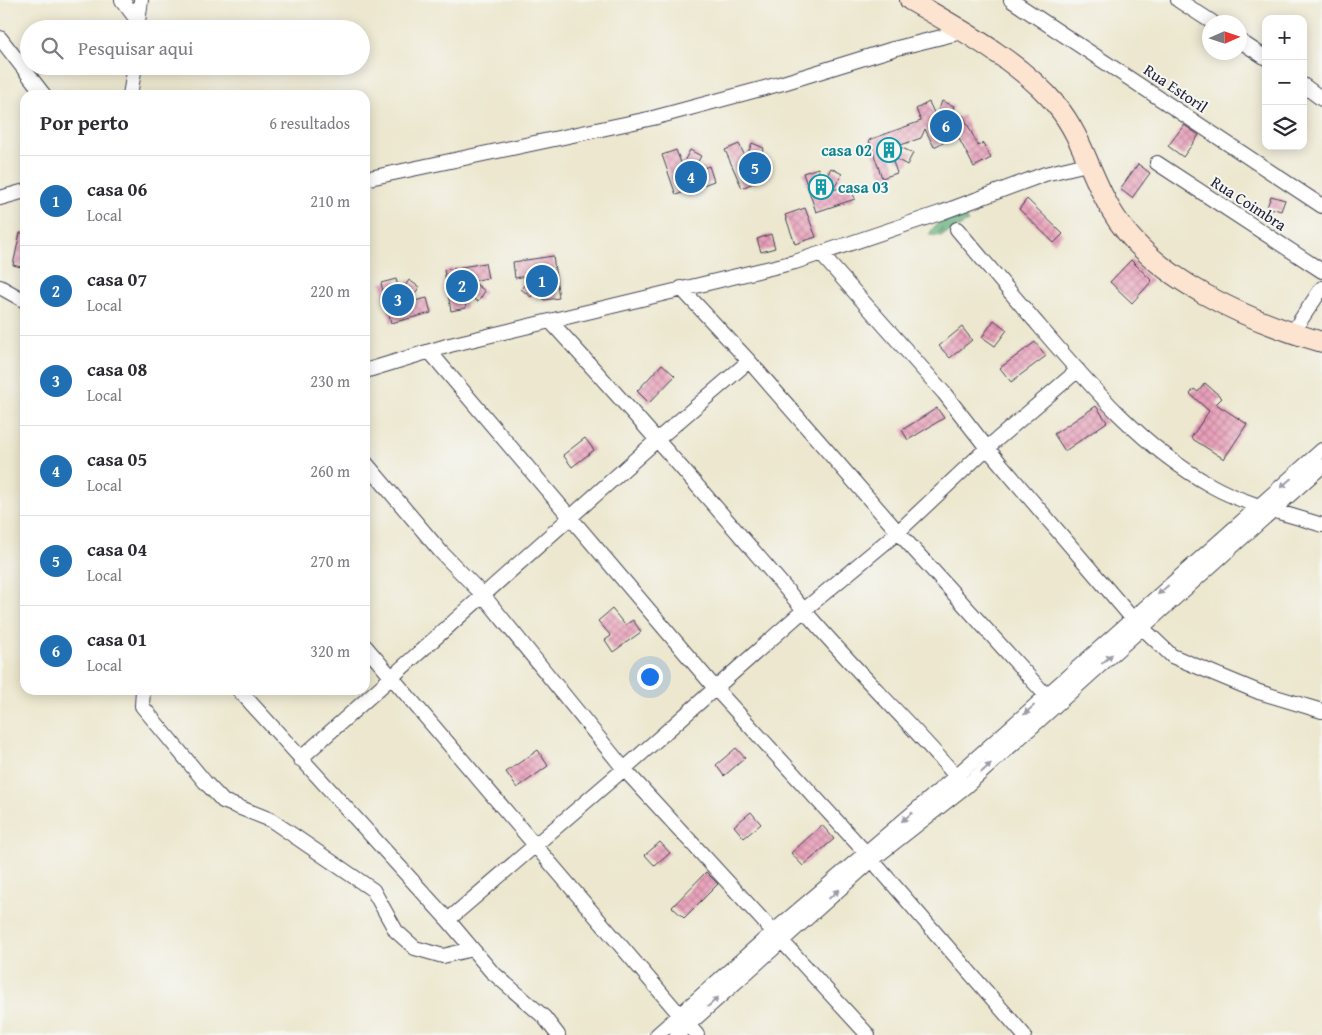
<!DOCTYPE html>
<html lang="pt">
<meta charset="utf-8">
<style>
body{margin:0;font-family:"Gentium Book Plus",serif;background:#f2f2f3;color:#2b2b33}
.controls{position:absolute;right:15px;top:15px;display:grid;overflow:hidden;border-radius:10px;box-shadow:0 2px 12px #0003}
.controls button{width:45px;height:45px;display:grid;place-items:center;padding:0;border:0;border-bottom:1px solid #e1e1e2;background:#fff;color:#2b2b33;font:25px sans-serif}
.compass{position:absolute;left:1202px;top:15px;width:45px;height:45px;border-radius:50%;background:#fff;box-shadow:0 2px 12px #0003;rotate:87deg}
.you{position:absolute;left:649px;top:676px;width:18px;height:18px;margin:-12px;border:4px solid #fff;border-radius:50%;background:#1a73e8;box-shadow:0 0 0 8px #1a73e833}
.badge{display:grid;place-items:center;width:32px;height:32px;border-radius:50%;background:#1f6fb2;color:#fff;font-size:16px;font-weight:700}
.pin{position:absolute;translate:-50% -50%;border:2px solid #fff;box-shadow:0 1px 5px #0006}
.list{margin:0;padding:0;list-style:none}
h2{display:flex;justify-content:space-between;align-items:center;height:65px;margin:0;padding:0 20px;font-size:21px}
h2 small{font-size:16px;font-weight:400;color:#7c7c81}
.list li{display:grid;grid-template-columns:32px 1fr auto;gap:15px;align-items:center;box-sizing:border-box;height:90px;padding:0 20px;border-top:1px solid #e1e1e2}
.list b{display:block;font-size:19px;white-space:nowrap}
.list p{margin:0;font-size:16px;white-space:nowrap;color:#7c7c81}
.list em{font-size:16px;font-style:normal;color:#7c7c81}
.icon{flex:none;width:28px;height:28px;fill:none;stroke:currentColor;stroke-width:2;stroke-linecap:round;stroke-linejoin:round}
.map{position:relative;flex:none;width:1322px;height:1035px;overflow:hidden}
.search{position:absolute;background:#fff;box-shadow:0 2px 12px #0003;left:20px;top:20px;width:350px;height:55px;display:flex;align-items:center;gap:12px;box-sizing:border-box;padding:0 18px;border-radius:28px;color:#7c7c81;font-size:19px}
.panel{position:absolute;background:#fff;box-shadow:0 2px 12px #0003;left:20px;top:90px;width:350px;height:605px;border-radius:15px}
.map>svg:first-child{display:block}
.forest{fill:url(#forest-firs);stroke:#426a5b}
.building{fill:url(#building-cross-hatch)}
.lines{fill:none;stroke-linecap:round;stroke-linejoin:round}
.street-casing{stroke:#404051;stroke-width:16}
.secondary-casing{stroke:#404051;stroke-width:22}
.street{stroke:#fff;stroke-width:14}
.secondary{stroke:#fde4d0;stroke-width:20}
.oneway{fill:#9c9ca7}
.labels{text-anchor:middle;stroke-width:4;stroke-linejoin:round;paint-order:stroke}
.street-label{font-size:16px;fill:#22223b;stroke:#f6f6f2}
.culture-label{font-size:16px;font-weight:bold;fill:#0d838f;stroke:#f6f6f2;text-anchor:end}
</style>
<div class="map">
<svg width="1322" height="1035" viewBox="0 0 1322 1035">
<defs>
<pattern id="forest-firs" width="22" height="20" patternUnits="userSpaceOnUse" patternTransform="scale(1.25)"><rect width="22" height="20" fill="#63b17b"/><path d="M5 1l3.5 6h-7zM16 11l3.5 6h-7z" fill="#519066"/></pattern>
<pattern id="building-cross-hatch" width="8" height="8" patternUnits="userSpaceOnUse" patternTransform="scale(1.25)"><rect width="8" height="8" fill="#e9a0ba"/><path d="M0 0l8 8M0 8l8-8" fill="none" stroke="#bc8298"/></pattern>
</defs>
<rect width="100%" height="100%" fill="#f6f6f2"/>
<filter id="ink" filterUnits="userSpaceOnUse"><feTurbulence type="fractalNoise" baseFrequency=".02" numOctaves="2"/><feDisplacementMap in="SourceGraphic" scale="10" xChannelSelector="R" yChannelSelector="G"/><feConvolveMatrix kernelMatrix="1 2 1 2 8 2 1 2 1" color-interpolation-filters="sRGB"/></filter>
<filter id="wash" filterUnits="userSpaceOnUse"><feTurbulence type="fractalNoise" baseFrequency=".0096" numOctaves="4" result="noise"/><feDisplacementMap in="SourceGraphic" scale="20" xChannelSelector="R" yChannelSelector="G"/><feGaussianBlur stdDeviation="1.12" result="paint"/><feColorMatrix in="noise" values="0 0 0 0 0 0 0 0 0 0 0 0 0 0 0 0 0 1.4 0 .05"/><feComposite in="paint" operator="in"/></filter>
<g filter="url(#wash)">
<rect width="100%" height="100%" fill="#ece7ce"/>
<path class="forest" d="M964,211L968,222L941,236L929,235C936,220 949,217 964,211Z"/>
<g id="blocks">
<path class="building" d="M942,101L954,106L947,123L963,115L978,146L983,143L991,158L974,167L957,135L934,147L925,129L921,138L898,146L913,153L907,165L891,156L897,173L882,178L869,140L921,121L916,109L929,102L936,117Z
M1184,125L1199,135L1183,157L1168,146Z
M752,143L764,148L753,173L756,182L742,188L725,150L739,144L746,158Z
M676,150L682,165L690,150L701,156L692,172L709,166L714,181L676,195L662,155Z
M1138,164L1150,173L1132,198L1120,189Z
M818,168L823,183L831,168L842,174L833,190L850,185L855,199L816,212L803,173Z
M1271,196L1285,200L1281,211L1267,207Z
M1027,199L1063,234L1054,243L1019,209Z
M805,208L816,237L795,244L785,215Z
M20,233H25V268L13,265Z
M771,234L775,248L761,252L757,239Z
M553,256L559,298L544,300L541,284L531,297L521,289L532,275L515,278L513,262Z
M1131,260L1152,281L1132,303L1110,282Z
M485,263L488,278L472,281L485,291L478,302L463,290L466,308L451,311L444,270Z
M396,279L400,294L409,280L419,287L410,302L427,298L431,313L391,323L381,283Z
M994,320L1007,330L995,346L982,337Z
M962,327L972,340L950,358L939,346Z
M1035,342L1046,356L1011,382L1000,368Z
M662,364L675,376L649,403L637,391Z
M1205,383L1222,398L1216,404L1247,424L1224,459L1191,438L1209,411L1190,394L1194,389L1198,392Z
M1096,406L1107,422L1065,451L1054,434Z
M937,408L944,418L908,440L902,430Z
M585,438L594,450L572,467L563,455Z
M612,609L625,625L633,620L641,632L613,652L605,640L611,636L598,621Z
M736,748L745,758L724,776L716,765Z
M538,750L548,766L517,788L506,772Z
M751,812L761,824L744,838L734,826Z
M822,825L834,839L803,866L791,853Z
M660,842L670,853L655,866L645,855Z
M706,872L718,884L684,918L672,907Z"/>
</g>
</g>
<g filter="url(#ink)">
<use href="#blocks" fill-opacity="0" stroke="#404051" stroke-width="1"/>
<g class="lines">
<defs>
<path id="street" d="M122,0L137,20
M1011,0L1322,206
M1178,0L1212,22
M137,29L141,0
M0,38L44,95
M1240,41L1266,58
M1303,85L1322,99
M130,95L135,66
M1157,163L1322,271
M365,179L653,118L783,83L893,49L962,32
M0,198L25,191
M957,229C983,260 1009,291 1035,321C1087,382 1141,447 1212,486C1246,505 1285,513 1322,525
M821,254L944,393L987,448L1132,618L1172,656L1259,692L1322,711
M0,287L25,301
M681,288L749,361L898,532L1051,701
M551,322C637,416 721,512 803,609C853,669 911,723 961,782
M1292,333L1322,288
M430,352L715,688L865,852L1024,1035
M365,371L450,345L795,262L943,212L1045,174L1087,164
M365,462L441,552L483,595L624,769L868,1035
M365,646L697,1035
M143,690L142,706L205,782L223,801L271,820L373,890L396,931L415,948L443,956L472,949
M239,690L448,920L491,971L544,1017L558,1035
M300,759L658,439L749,361
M448,920L624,769L804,610L898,532L987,448L1078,370
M657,1035L774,931L956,776L1322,450
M677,1035L872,860L965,787L1322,466"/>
<path id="secondary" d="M910,0C958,28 1021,62 1057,106C1082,136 1091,177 1111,210C1151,279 1249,321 1322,342"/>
</defs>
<use href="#street" class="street-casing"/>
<use href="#secondary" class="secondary-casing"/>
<use href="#street" class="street"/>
<use href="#secondary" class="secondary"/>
</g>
<defs><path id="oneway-solid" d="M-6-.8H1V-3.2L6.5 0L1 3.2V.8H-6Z" transform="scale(1.25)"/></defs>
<g class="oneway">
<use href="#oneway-solid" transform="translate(1286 483) rotate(138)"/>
<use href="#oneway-solid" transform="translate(1163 590) rotate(139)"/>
<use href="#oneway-solid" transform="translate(1107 659) rotate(-42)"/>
<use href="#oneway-solid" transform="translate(1029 710) rotate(138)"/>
<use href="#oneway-solid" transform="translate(986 768) rotate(-42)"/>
<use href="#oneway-solid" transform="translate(907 817) rotate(140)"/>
<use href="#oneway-solid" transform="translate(834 894) rotate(-42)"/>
<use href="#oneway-solid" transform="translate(713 1002) rotate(-42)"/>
</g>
</g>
<defs>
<symbol id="building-ring" viewBox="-11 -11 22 22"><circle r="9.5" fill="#f6f6f2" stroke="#0f9aa8" stroke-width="1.5"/><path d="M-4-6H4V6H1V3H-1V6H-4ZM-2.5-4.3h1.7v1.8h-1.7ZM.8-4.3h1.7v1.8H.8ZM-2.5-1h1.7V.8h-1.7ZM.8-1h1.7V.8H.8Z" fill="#0f9aa8"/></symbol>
</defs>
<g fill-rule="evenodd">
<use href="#building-ring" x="875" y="136" width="28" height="28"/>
<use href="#building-ring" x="807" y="173" width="28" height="28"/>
</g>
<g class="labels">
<g class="street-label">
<text transform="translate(1176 88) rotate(34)" y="6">Rua Estoril</text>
<text transform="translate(1249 203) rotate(33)" y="6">Rua Coimbra</text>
</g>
<g class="culture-label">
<text x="872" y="156">casa 02</text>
<text x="838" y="193" text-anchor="start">casa 03</text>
</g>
</g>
</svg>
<div class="controls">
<button>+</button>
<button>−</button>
<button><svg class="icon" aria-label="layers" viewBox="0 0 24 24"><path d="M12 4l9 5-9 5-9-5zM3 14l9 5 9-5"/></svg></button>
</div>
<svg class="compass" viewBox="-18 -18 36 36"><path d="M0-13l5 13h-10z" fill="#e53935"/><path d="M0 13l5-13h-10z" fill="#7c7c81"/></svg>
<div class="you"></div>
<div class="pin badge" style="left:542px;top:281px">1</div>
<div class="pin badge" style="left:462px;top:286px">2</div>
<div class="pin badge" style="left:398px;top:300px">3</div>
<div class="pin badge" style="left:691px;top:177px">4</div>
<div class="pin badge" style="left:755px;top:168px">5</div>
<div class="pin badge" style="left:946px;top:126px">6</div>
<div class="search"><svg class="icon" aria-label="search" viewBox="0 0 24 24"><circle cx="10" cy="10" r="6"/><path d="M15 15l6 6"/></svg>Pesquisar aqui</div>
<section class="panel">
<h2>Por perto<small>6 resultados</small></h2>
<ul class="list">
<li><span class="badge">1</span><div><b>casa 06</b><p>Local</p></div><em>210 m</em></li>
<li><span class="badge">2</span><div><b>casa 07</b><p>Local</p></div><em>220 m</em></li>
<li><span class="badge">3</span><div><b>casa 08</b><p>Local</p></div><em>230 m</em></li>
<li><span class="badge">4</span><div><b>casa 05</b><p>Local</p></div><em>260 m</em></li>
<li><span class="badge">5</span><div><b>casa 04</b><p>Local</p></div><em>270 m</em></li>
<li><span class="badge">6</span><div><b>casa 01</b><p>Local</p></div><em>320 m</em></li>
</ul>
</section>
</div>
